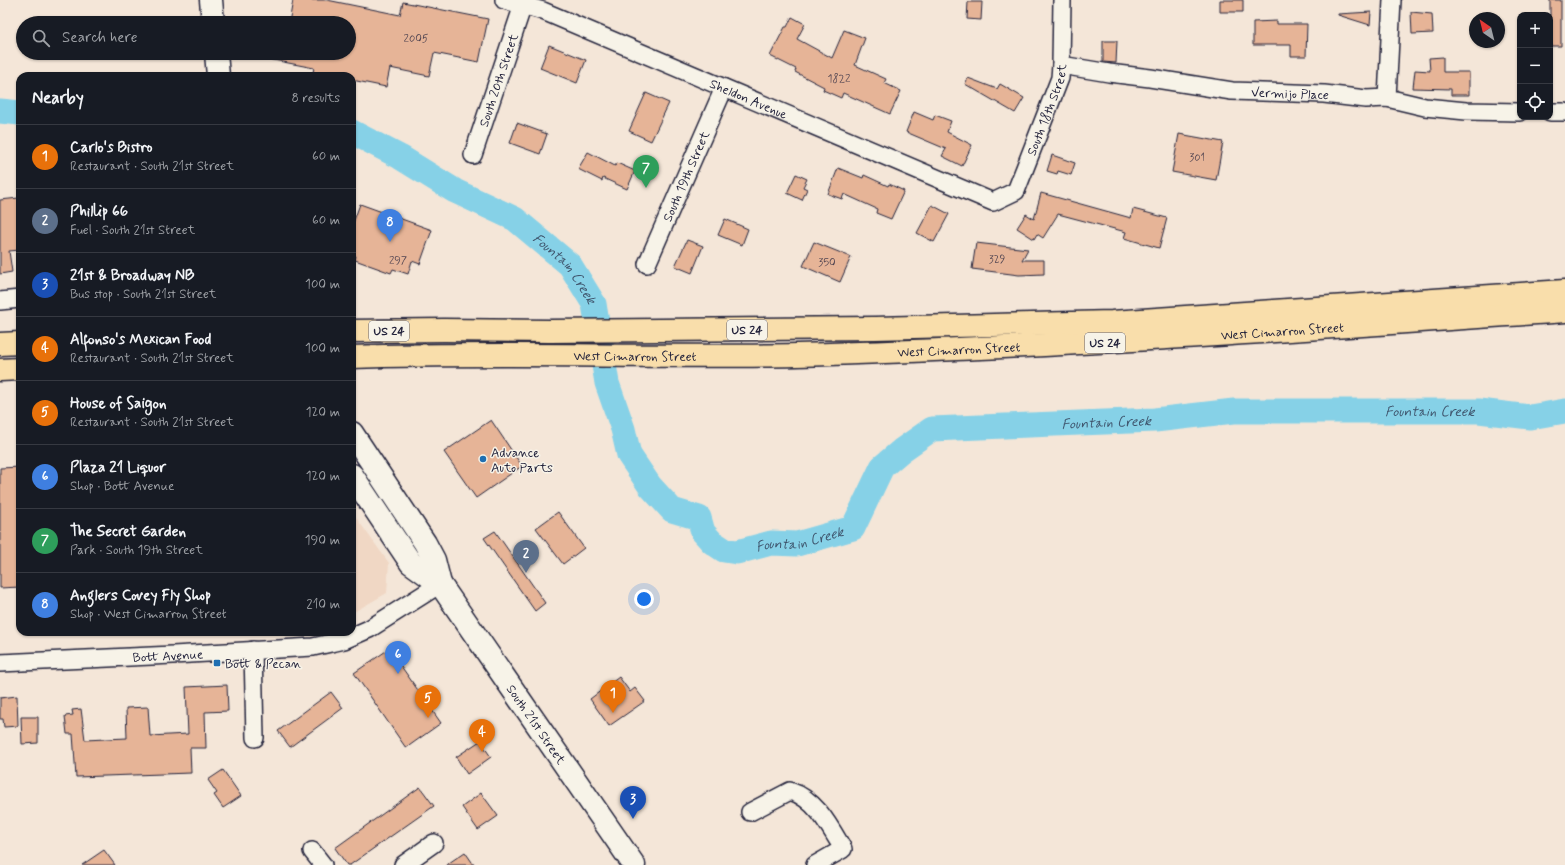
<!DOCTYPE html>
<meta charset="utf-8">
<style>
body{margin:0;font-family:Mynerve,sans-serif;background:#20242c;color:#f1f3f6}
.controls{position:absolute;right:12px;top:12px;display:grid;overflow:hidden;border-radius:8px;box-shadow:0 1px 3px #0004}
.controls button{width:36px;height:36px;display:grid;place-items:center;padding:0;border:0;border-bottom:1px solid #363941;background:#171b24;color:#f1f3f6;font:20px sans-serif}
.compass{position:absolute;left:1469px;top:12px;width:36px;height:36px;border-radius:50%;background:#171b24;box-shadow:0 1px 3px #0004;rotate:325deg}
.you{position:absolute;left:644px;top:599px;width:14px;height:14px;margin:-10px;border:3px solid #fff;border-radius:50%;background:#1a73e8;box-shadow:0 0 0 6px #1a73e833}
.badge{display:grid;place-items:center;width:26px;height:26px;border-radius:50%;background:#ea580c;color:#fff;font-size:13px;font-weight:700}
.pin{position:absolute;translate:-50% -33px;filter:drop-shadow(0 1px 2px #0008)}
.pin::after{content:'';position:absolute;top:21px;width:14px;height:12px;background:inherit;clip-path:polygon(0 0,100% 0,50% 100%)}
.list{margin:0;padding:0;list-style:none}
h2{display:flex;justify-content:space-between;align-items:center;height:52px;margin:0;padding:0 16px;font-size:17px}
h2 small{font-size:13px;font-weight:400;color:#9ea1a6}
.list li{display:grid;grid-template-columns:26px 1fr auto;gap:12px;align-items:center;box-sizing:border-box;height:64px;padding:0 16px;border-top:1px solid #363941}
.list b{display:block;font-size:15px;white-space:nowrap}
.list p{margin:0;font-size:13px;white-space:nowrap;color:#9ea1a6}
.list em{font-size:13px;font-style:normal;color:#9ea1a6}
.icon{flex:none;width:22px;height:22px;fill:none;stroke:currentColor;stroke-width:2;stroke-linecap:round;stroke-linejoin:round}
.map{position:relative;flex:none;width:1565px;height:865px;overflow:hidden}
.search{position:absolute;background:#171b24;box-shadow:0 1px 3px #0004;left:16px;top:16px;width:340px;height:44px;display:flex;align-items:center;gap:10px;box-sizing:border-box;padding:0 14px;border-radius:22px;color:#9ea1a6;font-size:15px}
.panel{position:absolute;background:#171b24;box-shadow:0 1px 3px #0004;left:16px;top:72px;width:340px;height:564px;border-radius:12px}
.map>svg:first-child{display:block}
.built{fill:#f0d7c4}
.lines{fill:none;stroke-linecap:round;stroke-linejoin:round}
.river{stroke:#86d1e7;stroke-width:25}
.building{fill:#e6b497;stroke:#22223b}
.street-casing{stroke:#22223b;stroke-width:20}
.secondary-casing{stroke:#22223b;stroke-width:25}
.highway-casing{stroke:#22223b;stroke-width:25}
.street{stroke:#f7f3e8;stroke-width:17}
.secondary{stroke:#f7f3e8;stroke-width:22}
.highway{stroke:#f9deab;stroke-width:22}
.poi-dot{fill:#1f6fb2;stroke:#f7f3e8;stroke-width:1.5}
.labels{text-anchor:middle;stroke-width:3;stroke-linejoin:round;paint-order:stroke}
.number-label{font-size:11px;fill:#534652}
.shield{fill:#f7f3e8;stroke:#62616f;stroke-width:1}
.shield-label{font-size:12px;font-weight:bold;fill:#22223b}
.street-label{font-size:13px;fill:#22223b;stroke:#f7f3e8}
.poi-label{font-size:13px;fill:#22223b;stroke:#f7f3e8;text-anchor:start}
.water-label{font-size:14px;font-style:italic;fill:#40576f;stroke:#f7f3e8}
</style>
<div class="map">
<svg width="1565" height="865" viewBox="0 0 1565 865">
<rect width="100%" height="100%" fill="#f4e6d8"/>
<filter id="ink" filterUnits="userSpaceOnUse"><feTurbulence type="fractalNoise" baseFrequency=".025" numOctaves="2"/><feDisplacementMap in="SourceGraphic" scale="8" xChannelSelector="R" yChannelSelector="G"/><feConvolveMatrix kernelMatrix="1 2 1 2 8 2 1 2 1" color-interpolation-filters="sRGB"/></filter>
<g filter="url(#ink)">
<path class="built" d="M352,512L389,563L387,593L352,613Z"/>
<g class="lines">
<g class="river">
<path d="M0,111L20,113"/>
<path id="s1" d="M352,132L400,157L455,191L515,219L570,265L594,304L607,383L623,429L629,455L650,486L672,510L699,518L703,532L712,542L724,550L737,552L771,543L797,544L853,528L882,467L902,450L932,429L1155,420L1234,411H1479L1530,417L1565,411"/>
</g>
</g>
<path class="building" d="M293,0H327L400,15L403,2L488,19L479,62L434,53L429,76L390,68L386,87L352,80V76H333L313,72L314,68L268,59V53H349V23H289Z
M1220,0H1243V12H1220Z
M1550,0H1561V46H1550Z
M968,2H982L981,20L967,19Z
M1371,12L1370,25L1338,15V14Z
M1411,12L1432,14L1433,33L1412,34Z
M792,17L805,24L797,39L832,58L844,30L865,38L855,65L886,79L884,83L901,91L890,114L843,93L841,98L823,90L824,87L795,72L796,69L770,56L785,27H787Z
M1277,21V24H1307L1306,56H1291V45H1253V22Z
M1103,41H1117L1116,63L1103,62Z
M549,45L586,60L577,83L540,68Z
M1443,57V72H1469V95H1451V89L1413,88L1415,70L1430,71L1429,58Z
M968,78L997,89L1000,84L1024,98L1015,113L965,84Z
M646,93L669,103L651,141L629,131Z
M914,112L933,120L935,115L951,121L947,132L972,145L962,166L942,156L946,149L906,132Z
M517,123L547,134L540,154L510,143Z
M1179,134L1223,142L1216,180L1172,172Z
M588,152L615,166L617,163L635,171L627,189L603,178L602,181L578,169Z
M1052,155L1075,163L1071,175L1058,171L1057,174L1047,171Z
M838,168L863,178L864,175L888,186L889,184L904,191L891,219L876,213L877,209L844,194L842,199L828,194Z
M796,174L807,179L803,187L807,189L802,200L787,193Z
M1041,193L1131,218L1133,209L1167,218L1159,248L1124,238L1126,232L1058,214L1043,238L1037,234L1034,239L1017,228L1026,214L1034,219Z
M19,198L20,250L9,251L12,272L0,274V200Z
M360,204L432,230L420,264L412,261L408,274L393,269L391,273L355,260L356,256L352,255V226Z
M932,205L949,214L934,242L917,233Z
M725,219L748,229L742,245L718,235Z
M687,240L703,246L692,273L675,266Z
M814,242L851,257L840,282L803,266Z
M976,243L1028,249L1022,260H1044V274L1019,275L972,269Z
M491,420L522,466L476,498L444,452Z
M20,467V587L0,588V468Z
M558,512L584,548L563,564L536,528Z
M495,531L545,603L535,611L484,538Z
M389,649L441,723L406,748L354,673Z
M619,677L630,692L635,688L645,701L609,726L590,699Z
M227,685L228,711L205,712L206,748H190L191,773L76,777L73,734H67L65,716L73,715L72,710L81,709L85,740L127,738L126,708L148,707L150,736L188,734L186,687Z
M331,692L343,708L290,747L278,731Z
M17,696L18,726L4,727L3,719H0V698Z
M21,717H38V743L22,744Z
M480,741L491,757L467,774L456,757Z
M223,770L241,796L223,808L214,795L217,793L208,780Z
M420,787L434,806L350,865H347L335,848Z
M481,793L498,816L478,830L462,807Z
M104,850L115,865H82Z
M465,852L474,865H446Z"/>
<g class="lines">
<defs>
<g id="street">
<path id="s2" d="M504,0L543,11L993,202L1016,191L1060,78L1061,65L1062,0"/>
<path id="s3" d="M1061,65L1109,73L1150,78L1232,91L1324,94L1366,99L1387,98L1425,107L1466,111L1520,112"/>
<path d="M1387,98L1392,0"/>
<path d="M1550,112H1565"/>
<path id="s4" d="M473,155L523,5"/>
<path id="s5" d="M647,264L724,88"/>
<path d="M0,301L20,299"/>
<path d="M253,650L255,738"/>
<path id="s6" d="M0,663L173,655L313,647L344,640L369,629L440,584"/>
<path d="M750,812L790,791C816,799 830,827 843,849L815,865"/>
<path d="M312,851L323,865"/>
<path d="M403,865L434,843"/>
</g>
<g id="secondary">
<path d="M211,0L213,23"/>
<path d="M216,53L218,76"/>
<path d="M352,433L425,543L434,560L440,584"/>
<path id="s7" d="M352,475L411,563L440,584L634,865"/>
</g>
<g id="highway">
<path d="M352,331L444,330L550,331L875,328L1112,322L1565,291"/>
<path d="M0,344L20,343"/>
<path id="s8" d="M352,357C500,352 649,358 797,355C1054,348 1309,329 1565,311"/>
<path d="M0,370L20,369"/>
</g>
</defs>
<use href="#street" class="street-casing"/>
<use href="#secondary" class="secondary-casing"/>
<use href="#highway" class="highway-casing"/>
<use href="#street" class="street"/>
<use href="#secondary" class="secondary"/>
<use href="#highway" class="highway"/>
</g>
</g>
<g class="poi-dot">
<circle cx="483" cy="459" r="4"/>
<rect x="213" y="659" width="8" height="8" rx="2"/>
</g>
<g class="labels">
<g class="number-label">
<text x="416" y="42">2005</text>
<text x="839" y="82">1822</text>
<text x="1197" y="161">301</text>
<text x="997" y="263">329</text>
<text x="398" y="264">297</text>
<text x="827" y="266">350</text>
</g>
<g class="shield">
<rect x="727" y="320" width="40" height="20" rx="3"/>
<rect x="369" y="321" width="40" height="20" rx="3"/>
<rect x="1085" y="333" width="40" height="20" rx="3"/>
</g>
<g class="shield-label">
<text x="747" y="334">US 24</text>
<text x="389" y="335">US 24</text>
<text x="1105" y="347">US 24</text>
</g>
<g class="street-label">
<text dy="5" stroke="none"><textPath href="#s4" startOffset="79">South 20th Street</textPath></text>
<text dy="5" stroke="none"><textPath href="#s3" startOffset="231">Vermijo Place</textPath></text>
<text dy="5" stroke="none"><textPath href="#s2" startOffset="264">Sheldon Avenue</textPath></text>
<text dy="5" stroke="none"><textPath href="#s2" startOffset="642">South 18th Street</textPath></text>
<text dy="5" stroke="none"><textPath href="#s5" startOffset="96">South 19th Street</textPath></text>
<text dy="5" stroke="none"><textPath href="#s8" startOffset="931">West Cimarron Street</textPath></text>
<text dy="5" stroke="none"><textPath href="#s8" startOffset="607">West Cimarron Street</textPath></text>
<text dy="5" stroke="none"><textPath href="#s8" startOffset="283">West Cimarron Street</textPath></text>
<text dy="5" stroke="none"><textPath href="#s6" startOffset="168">Bott Avenue</textPath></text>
<text dy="5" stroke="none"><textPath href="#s7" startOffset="312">South 21st Street</textPath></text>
</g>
<g class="poi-label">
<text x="491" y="457">Advance<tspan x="491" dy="15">Auto Parts</tspan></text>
<text x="225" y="668">Bott &amp; Pecan</text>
</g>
<g class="water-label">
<text dy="5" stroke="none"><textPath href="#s1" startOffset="256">Fountain Creek</textPath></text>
<text dy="5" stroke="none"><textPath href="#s1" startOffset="1360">Fountain Creek</textPath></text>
<text dy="5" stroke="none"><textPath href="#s1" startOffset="1036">Fountain Creek</textPath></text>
<text dy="5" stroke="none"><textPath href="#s1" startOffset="676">Fountain Creek</textPath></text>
</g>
</g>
</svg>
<div class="controls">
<button>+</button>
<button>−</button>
<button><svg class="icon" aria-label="locate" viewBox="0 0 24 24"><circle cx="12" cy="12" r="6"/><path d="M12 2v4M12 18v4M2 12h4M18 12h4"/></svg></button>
</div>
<svg class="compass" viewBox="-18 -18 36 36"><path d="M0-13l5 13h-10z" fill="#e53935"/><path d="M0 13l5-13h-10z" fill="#9ea1a6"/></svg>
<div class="you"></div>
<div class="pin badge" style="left:613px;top:713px;background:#e8710a">1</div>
<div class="pin badge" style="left:526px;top:573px;background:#5c6f8a">2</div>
<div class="pin badge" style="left:633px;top:819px;background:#1a4fb4">3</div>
<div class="pin badge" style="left:482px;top:752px;background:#e8710a">4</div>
<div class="pin badge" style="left:428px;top:718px;background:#e8710a">5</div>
<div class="pin badge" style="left:398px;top:674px;background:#3f7fe0">6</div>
<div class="pin badge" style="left:646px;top:188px;background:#2e9e5b">7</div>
<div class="pin badge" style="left:390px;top:242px;background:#3f7fe0">8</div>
<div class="search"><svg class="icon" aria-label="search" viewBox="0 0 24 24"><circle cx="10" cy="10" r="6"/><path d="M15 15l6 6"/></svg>Search here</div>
<section class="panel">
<h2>Nearby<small>8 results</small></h2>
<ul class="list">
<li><span class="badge" style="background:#e8710a">1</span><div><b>Carlo's Bistro</b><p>Restaurant · South 21st Street</p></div><em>60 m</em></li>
<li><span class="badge" style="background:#5c6f8a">2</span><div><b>Phillip 66</b><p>Fuel · South 21st Street</p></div><em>60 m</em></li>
<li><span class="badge" style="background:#1a4fb4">3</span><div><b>21st &amp; Broadway NB</b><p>Bus stop · South 21st Street</p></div><em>100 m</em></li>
<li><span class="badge" style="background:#e8710a">4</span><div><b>Alfonso's Mexican Food</b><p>Restaurant · South 21st Street</p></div><em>100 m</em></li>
<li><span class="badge" style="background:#e8710a">5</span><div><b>House of Saigon</b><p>Restaurant · South 21st Street</p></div><em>120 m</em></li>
<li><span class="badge" style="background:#3f7fe0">6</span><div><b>Plaza 21 Liquor</b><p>Shop · Bott Avenue</p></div><em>120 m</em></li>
<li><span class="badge" style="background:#2e9e5b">7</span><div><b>The Secret Garden</b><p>Park · South 19th Street</p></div><em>190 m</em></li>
<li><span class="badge" style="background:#3f7fe0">8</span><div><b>Anglers Covey Fly Shop</b><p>Shop · West Cimarron Street</p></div><em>210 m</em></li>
</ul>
</section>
</div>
